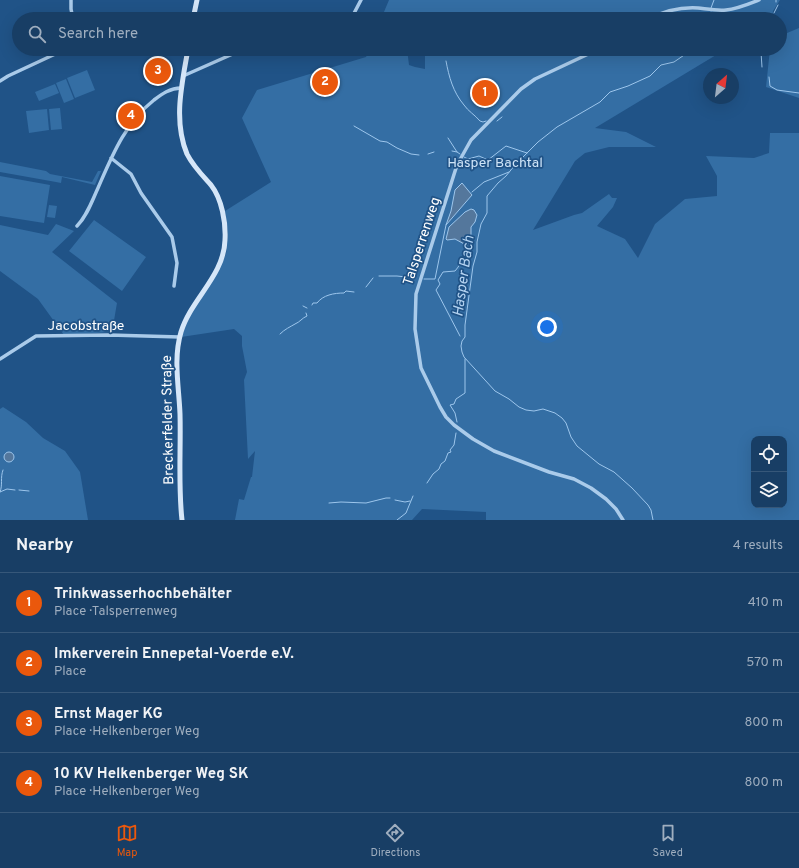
<!DOCTYPE html>
<meta charset="utf-8">
<style>
body{margin:0;font-family:Overpass,sans-serif;background:#21456b;color:#f1f3f6}
.controls{position:absolute;right:12px;bottom:12px;display:grid;overflow:hidden;border-radius:8px;box-shadow:0 4px 16px #0002}
.controls button{width:36px;height:36px;display:grid;place-items:center;padding:0;border:0;border-bottom:1px solid #365779;background:#183e65;color:#f1f3f6;font:20px sans-serif}
.compass{position:absolute;left:703px;top:68px;width:36px;height:36px;border-radius:50%;background:#183e65;box-shadow:0 4px 16px #0002;rotate:28deg}
.you{position:absolute;left:547px;top:327px;width:14px;height:14px;margin:-10px;border:3px solid #fff;border-radius:50%;background:#1a73e8;box-shadow:0 0 0 6px #1a73e833}
.badge{display:grid;place-items:center;width:26px;height:26px;border-radius:50%;background:#ea580c;color:#fff;font-size:13px;font-weight:700}
.pin{position:absolute;translate:-50% -50%;border:2px solid #fff;box-shadow:0 1px 4px #0006}
.list{margin:0;padding:0;list-style:none}
h2{display:flex;justify-content:space-between;align-items:center;height:52px;margin:0;padding:0 16px;font-size:17px}
h2 small{font-size:13px;font-weight:400;color:#9faebf}
.list li{display:grid;grid-template-columns:26px 1fr auto;gap:12px;align-items:center;box-sizing:border-box;height:60px;padding:0 16px;border-top:1px solid #365779}
.list b{display:block;font-size:15px;white-space:nowrap}
.list p{margin:0;font-size:13px;white-space:nowrap;color:#9faebf}
.list em{font-size:13px;font-style:normal;color:#9faebf}
.icon{flex:none;width:22px;height:22px;fill:none;stroke:currentColor;stroke-width:2;stroke-linecap:round;stroke-linejoin:round}
.map{position:relative;flex:none;width:799px;height:520px;overflow:hidden}
.search{position:absolute;background:#183e65;box-shadow:0 4px 16px #0002;left:12px;right:12px;top:12px;height:44px;display:flex;align-items:center;gap:10px;box-sizing:border-box;padding:0 14px;border-radius:22px;color:#9faebf;font-size:15px}
.sheet{height:292px;background:#183e65}
nav{display:flex;justify-content:space-around;align-items:center;box-sizing:border-box;height:56px;border-top:1px solid #365779;background:#183e65;font-size:11px;color:#9faebf}
nav a{display:grid;justify-items:center;gap:2px}
nav .on{color:#ea580c}
.map>svg:first-child{display:block}
.green{fill:#346ea4;fill-rule:evenodd}
.water{fill:#54779c;stroke:#9dc6ec}
.lines{fill:none;stroke-linecap:round;stroke-linejoin:round}
.stream{stroke:#9dc6ec;stroke-width:1}
.minor{stroke:#aacbea;stroke-width:3.5}
.secondary{stroke:#d5e6f8;stroke-width:5}
.labels{text-anchor:middle;stroke-width:3.5;stroke-linejoin:round;paint-order:stroke}
.park-label{font-size:14px;fill:#cee4f8;stroke:#205387}
.street-label{font-size:14px;fill:#fff;stroke:#205387}
.water-label{font-size:15px;font-style:italic;fill:#b5d4f2;stroke:#205387}
</style>
<div class="map">
<svg width="799" height="520" viewBox="0 0 799 520">
<rect width="100%" height="100%" fill="#205387"/>
<path class="green" d="M389,0H780L773,11L772,17L769,19H381Z
M799,28V98L766,87L770,49H780V36Z
M370,49H407L409,65L415,67L425,69V49H726L595,128L626,132L656,147H609L585,153L575,161L533,230L574,215L582,213L609,194L612,198H617L613,207L597,226L625,239L638,258L655,224L685,199L717,196V176L706,156L754,158L769,153L770,133H799V520H486V512L422,509L412,520H235L239,499L244,500L251,477H252L255,451L248,459L244,380L247,372L242,346V336L234,329L181,337L192,311L218,270L226,254L228,235L225,211L271,182L242,118L257,90L366,57ZM754,439H784V505H754Z
M87,70L95,90L75,98L67,78Z
M66,79L74,99L64,103L56,83Z
M55,84L59,93L39,101L35,92Z
M60,108L62,129L51,130L49,109Z
M47,109L49,130L29,133L26,111Z
M0,162L46,171L50,174L92,182L98,171H101L95,185L62,177L61,183L56,182L0,172Z
M0,176L50,185L44,223L0,216Z
M49,205L57,206L55,218L47,217Z
M94,220L146,257L122,291L69,251Z
M56,224L74,231L52,252L117,303L112,332L64,335L38,299L0,271V225L48,235Z
M3,407L26,422L43,438L65,451L80,472L88,520H0V409Z"/>
<path class="water" d="M462,183L472,195L446,225L451,211L455,190Z
M471,209L474,210L477,215L475,222L471,227V234L468,244L466,245L455,239L447,240L446,239L449,227L465,212Z
M4 457a5 5 0 1 1 10 0a5 5 0 1 1-10 0Z"/>
<g class="lines">
<path class="stream" d="M776,2V0
M711,8L714,0
M774,13L778,5
M710,19L711,12
M446,61C449,77 453,92 464,105C468,111 475,115 480,121L483,122L486,121
M762,67L761,52L763,49
M769,77L770,86L777,90L799,93
M497,121L502,117
M354,126L380,141L387,142L397,148L411,154L419,155
M448,138L457,152L460,154
M452,151L457,152
M428,154L434,152
M464,157L468,159L479,156L488,160L506,146L527,153
M472,192L484,182L509,172
M379,276H397L415,278
M424,279H435L446,225
M366,287L373,278
M312,305L313,303H317C323,295 334,293 344,293L346,291L354,292
M303,306L307,308
M280,334C285,329 290,327 295,324C300,322 302,318 307,316L306,313
M460,336L436,290L440,284L438,280L443,272L455,271C462,263 465,254 468,244
M457,422L455,413L450,405L454,404L456,399L465,393V359
M427,483L433,474L439,469L441,464L445,461L448,453L451,452L450,450L454,445L456,433
M19,490L29,491
M0,492C3,485 0,478 3,470
M0,492L7,489L15,490
M395,500L405,502L410,501
M329,503L341,502L366,503L386,498H390
M397,520L406,513L413,496
M653,520L651,510L648,505L632,488L614,472L599,464L577,446L571,437L566,423L562,418L555,413L543,409L534,411L526,410L519,407L509,399L495,391L464,357L462,352L461,346L462,341L465,337V325L473,266L477,252V242L481,224L487,213V196L498,183L506,176L515,165L538,142L557,127L600,102L610,92L628,86L650,76L661,65L674,62L693,49"/>
<path class="minor" d="M71,0V9L73,19
M351,19L361,0
M649,19C664,11 681,7 698,8C707,9 717,11 726,10C737,9 749,4 759,0
M599,49L535,79L521,89L471,140L457,165L416,294L415,329L421,368L440,407L446,417L454,425L473,439L494,451L549,472L574,479L591,488L606,499L616,509L623,520
M183,76L244,49
M0,81L8,76L66,49
M111,158L131,174L141,193L172,237L177,263L174,286
M77,226C87,216 92,201 98,188C112,156 125,123 154,100C162,94 170,88 181,88
M0,359L36,336L109,335L180,337"/>
<path class="secondary" d="M193,19L197,0
M182,520C178,485 181,449 180,414C179,387 173,359 181,332C191,299 224,276 225,240C226,223 222,199 211,185C202,175 193,166 187,154C173,120 182,84 188,49"/>
</g>
<g class="labels">
<g class="park-label">
<text x="495" y="167">Hasper Bachtal</text>
</g>
<g class="street-label">
<text transform="translate(421 241) rotate(-72)" y="5">Talsperrenweg</text>
<text x="86" y="330">Jacobstraße</text>
<text transform="translate(167 420) rotate(-91)" y="5">Breckerfelder Straße</text>
</g>
<g class="water-label">
<text transform="translate(463 276) rotate(-82)" y="5">Hasper Bach</text>
</g>
</g>
</svg>
<div class="controls">
<button><svg class="icon" aria-label="locate" viewBox="0 0 24 24"><circle cx="12" cy="12" r="6"/><path d="M12 2v4M12 18v4M2 12h4M18 12h4"/></svg></button>
<button><svg class="icon" aria-label="layers" viewBox="0 0 24 24"><path d="M12 4l9 5-9 5-9-5zM3 14l9 5 9-5"/></svg></button>
</div>
<svg class="compass" viewBox="-18 -18 36 36"><path d="M0-13l5 13h-10z" fill="#e53935"/><path d="M0 13l5-13h-10z" fill="#9faebf"/></svg>
<div class="you"></div>
<div class="pin badge" style="left:485px;top:93px">1</div>
<div class="pin badge" style="left:325px;top:82px">2</div>
<div class="pin badge" style="left:158px;top:71px">3</div>
<div class="pin badge" style="left:131px;top:116px">4</div>
<div class="search"><svg class="icon" aria-label="search" viewBox="0 0 24 24"><circle cx="10" cy="10" r="6"/><path d="M15 15l6 6"/></svg>Search here</div>
</div>
<section class="sheet">
<h2>Nearby<small>4 results</small></h2>
<ul class="list">
<li><span class="badge">1</span><div><b>Trinkwasserhochbehälter</b><p>Place · Talsperrenweg</p></div><em>410 m</em></li>
<li><span class="badge">2</span><div><b>Imkerverein Ennepetal-Voerde e.V.</b><p>Place</p></div><em>570 m</em></li>
<li><span class="badge">3</span><div><b>Ernst Mager KG</b><p>Place · Helkenberger Weg</p></div><em>800 m</em></li>
<li><span class="badge">4</span><div><b>10 KV Helkenberger Weg SK</b><p>Place · Helkenberger Weg</p></div><em>800 m</em></li>
</ul>
</section>
<nav>
<a class="on"><svg class="icon" aria-label="map" viewBox="0 0 24 24"><path d="M3 6l6-2 6 2 6-2v14l-6 2-6-2-6 2zM9 4v14M15 6v14"/></svg>Map</a>
<a><svg class="icon" aria-label="directions" viewBox="0 0 24 24"><path d="M12 3l9 9-9 9-9-9zM9 14v-3h6M13 9l2 2-2 2"/></svg>Directions</a>
<a><svg class="icon" aria-label="saved" viewBox="0 0 24 24"><path d="M7 4h10v16l-5-4-5 4z"/></svg>Saved</a>
</nav>
